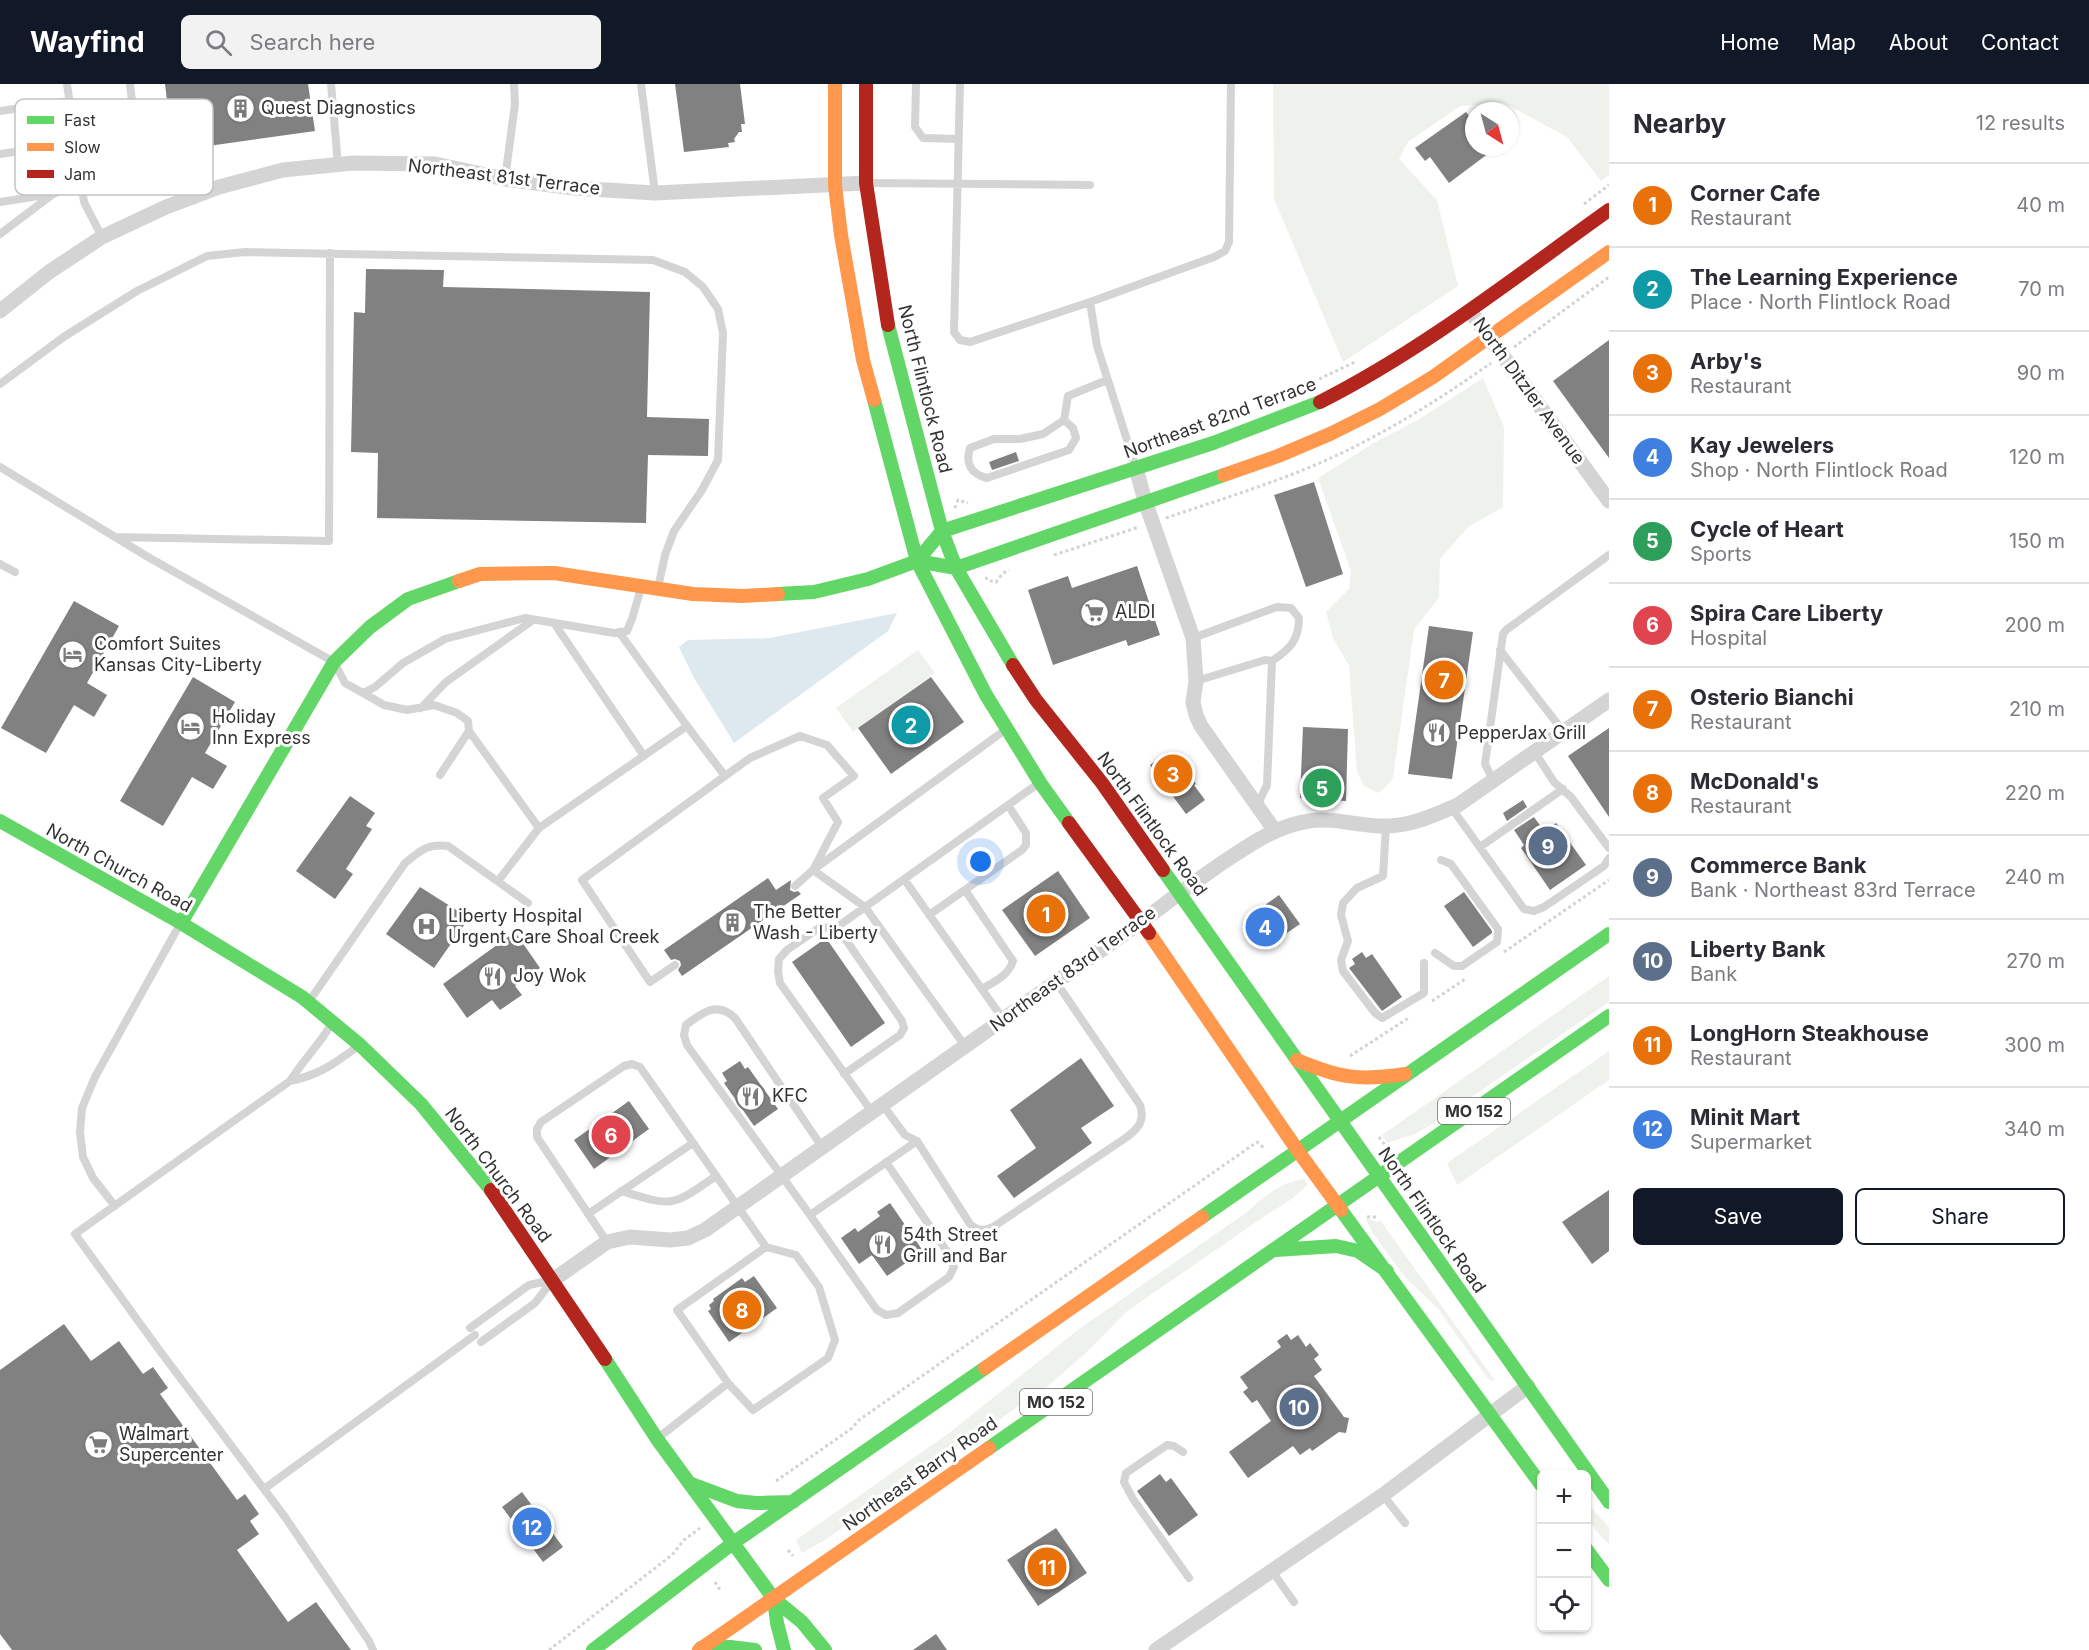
<!DOCTYPE html>
<meta charset="utf-8">
<style>
body{margin:0;font-family:Inter,sans-serif;background:#f2f2f3;color:#2b2b33}
.controls{position:absolute;right:18px;bottom:18px;display:grid;overflow:hidden;border-radius:9px;box-shadow:0 2px 4px #0004}
.controls button{width:54px;height:54px;display:grid;place-items:center;padding:0;border:0;border-bottom:2px solid #e1e1e2;background:#fff;color:#2b2b33;font:30px sans-serif}
.compass{position:absolute;left:1465px;top:18px;width:54px;height:54px;border-radius:50%;background:#fff;box-shadow:0 2px 4px #0004;rotate:144deg}
.you{position:absolute;left:981px;top:778px;width:21px;height:21px;margin:-15px;border:4px solid #fff;border-radius:50%;background:#1a73e8;box-shadow:0 0 0 9px #1a73e833}
.badge{display:grid;place-items:center;width:39px;height:39px;border-radius:50%;background:#111827;color:#fff;font-size:20px;font-weight:700}
.pin{position:absolute;translate:-50% -50%;border:3px solid #fff;box-shadow:0 2px 6px #0006}
.list{margin:0;padding:0;list-style:none}
h2{display:flex;justify-content:space-between;align-items:center;height:78px;margin:0;padding:0 24px;font-size:26px}
h2 small{font-size:20px;font-weight:400;color:#7c7c81}
.list li{display:grid;grid-template-columns:39px 1fr auto;gap:18px;align-items:center;box-sizing:border-box;height:84px;padding:0 24px;border-top:2px solid #e1e1e2}
.list b{display:block;font-size:22px;white-space:nowrap}
.list p{margin:0;font-size:20px;white-space:nowrap;color:#7c7c81}
.list em{font-size:20px;font-style:normal;color:#7c7c81}
.actions{display:flex;gap:12px;padding:18px 24px}
.actions a{flex:1;padding:14px 0;border:2px solid #111827;border-radius:9px;text-align:center;font-size:21px;color:#111827}
.actions .main{background:#111827;color:#fff}
.icon{flex:none;width:33px;height:33px;fill:none;stroke:currentColor;stroke-width:2;stroke-linecap:round;stroke-linejoin:round}
.map{position:relative;flex:none;width:1609px;height:1566px;overflow:hidden}
header{display:flex;align-items:center;gap:36px;box-sizing:border-box;height:84px;padding:0 30px;background:#111827;color:#fff}
header strong{font-size:28px}
nav{display:flex;gap:33px;margin-inline-start:auto;font-size:21px}
.search{width:420px;height:54px;background:#f2f2f3;display:flex;align-items:center;gap:15px;box-sizing:border-box;padding:0 21px;border-radius:9px;color:#7c7c81;font-size:22px}
main{display:flex}
aside{flex:1;background:#fff}
.map>svg:first-child{display:block}
.green{fill:#eff2ec}
.water{fill:#dee8ef}
.building{fill:#818181}
.lines{fill:none;stroke-linecap:round;stroke-linejoin:round}
.path{stroke:#d3d3d3;stroke-width:3;stroke-dasharray:3 3;stroke-linecap:butt}
.lane{stroke:#d4d4d4;stroke-width:8}
.street{stroke:#d4d4d4;stroke-width:15}
.fast{stroke:#63d668;stroke-width:14}
.slow{stroke:#ff974d;stroke-width:14}
.jam{stroke:#b3261e;stroke-width:14}
.labels{text-anchor:middle;stroke-width:6;stroke-linejoin:round;paint-order:stroke}
.shield{fill:#fff;stroke:#707070;stroke-width:1.5}
.shield-label{font-size:16px;font-weight:bold;fill:#333}
.poi-label{font-size:18px;fill:#333;stroke:#fff;text-anchor:start}
.street-label{font-size:18px;fill:#333;stroke:#fff}
.key{fill:#fff;stroke:#c2c2c2;stroke-width:1.5}
.key-label{font-size:16px;fill:#333}
</style>
<header>
<strong>Wayfind</strong>
<div class="search"><svg class="icon" aria-label="search" viewBox="0 0 24 24"><circle cx="10" cy="10" r="6"/><path d="M15 15l6 6"/></svg>Search here</div>
<nav><a>Home</a><a>Map</a><a>About</a><a>Contact</a></nav>
</header>
<main>
<div class="map">
<svg width="1609" height="1566" viewBox="0 0 1609 1566">
<rect width="100%" height="100%" fill="#fff"/>
<path class="green" d="M1273,0H1609V91L1601,97L1567,53L1504,19L1460,22L1408,58L1399,75L1437,116L1458,202L1343,278L1274,115Z
M1483,294L1504,343L1503,423L1468,443L1440,475L1439,513L1414,546L1393,694L1386,703L1378,709L1364,702L1357,688L1349,582L1333,554L1326,528L1349,505L1351,487L1318,394L1377,357L1418,336Z
M918,566L935,589L853,648L836,624Z
M1609,892V918L1434,1039L1415,1050L1387,1059L1382,1051Z
M1609,967V996L1457,1101L1447,1079Z
M1303,1095L1308,1100L1292,1115L1265,1132L1126,1228L1088,1267L1048,1302L825,1456L802,1469L796,1456L949,1349L1079,1245L1247,1128C1267,1110 1277,1101 1303,1095Z
M1368,1135L1377,1138L1380,1136L1494,1295L1493,1297L1488,1295L1438,1225L1405,1193L1374,1151L1366,1136Z
M1587,1419L1609,1443V1460C1596,1449 1586,1436 1587,1419Z"/>
<path class="water" d="M897,529L888,547L734,659L694,594L679,563L688,556L770,554Z"/>
<path class="building" d="M165,0H308L315,47L173,67Z
M675,0H740L745,40H741L742,48H739L734,55L735,58L728,59L729,63L684,68Z
M1466,28L1474,38V63H1497L1449,99L1430,73L1425,77L1415,64Z
M366,185L444,186L443,203L650,208L647,333L709,335L708,372L648,371L646,439L377,434L378,369L351,368L354,228L365,229Z
M1609,256V374L1553,297Z
M1016,368L1019,377L992,386L989,378Z
M1314,398L1343,490L1306,503L1274,411Z
M1137,482L1160,551L1128,562L1126,556L1053,581L1028,506L1068,492L1072,504Z
M74,517L119,542L87,599L107,611L94,633L74,621L46,669L1,644Z
M1429,542L1473,548L1452,695L1408,690Z
M193,593L235,618L205,669L227,682L213,705L192,693L163,742L120,717Z
M931,593L964,638L891,690L858,644Z
M1303,643L1348,645L1346,717L1300,714Z
M1609,644V733L1568,672Z
M1168,668L1174,676L1177,673L1196,700L1194,701L1205,716L1186,730L1150,681Z
M350,712L375,729L366,742L372,745L346,785L353,790L335,815L296,787Z
M1523,716L1527,723L1507,737L1503,729Z
M1534,733L1544,747L1556,739L1586,781L1550,806L1521,764L1524,761L1514,746Z
M1058,787L1090,834L1035,872L1002,826Z
M768,794L776,806L791,796L790,806L794,808L798,807L801,810L682,892L678,886L681,881L680,877L675,875L671,876L664,866Z
M420,803L469,834L434,884L386,850Z
M1464,808L1492,847V849L1473,863L1444,822Z
M1279,811L1300,840L1264,865L1244,836Z
M515,848L540,884L515,902L522,911L500,926L492,916L467,934L443,900Z
M826,854L885,939L851,963L792,878Z
M1362,868L1366,874L1372,870L1402,913L1382,927L1349,884L1355,880L1352,875Z
M1081,974L1114,1022L1081,1044L1092,1059L1014,1114L997,1092L1036,1064L1010,1026Z
M740,977L745,985L748,983L778,1025L754,1042L724,999L727,997L722,989Z
M629,1017L649,1045L594,1085L574,1056Z
M1609,1106V1167L1592,1180L1562,1138Z
M890,1119L923,1167L887,1192L872,1171L859,1180L841,1154L855,1144L858,1148L880,1132L877,1128Z
M754,1192L777,1224L729,1258L708,1227L711,1225L709,1221L714,1217L713,1215L742,1194L745,1198Z
M64,1240L91,1277L119,1257L143,1290L153,1283L168,1304L160,1310L237,1416L245,1410L259,1430L250,1437L259,1450L237,1466L288,1538L316,1518L351,1566H12L0,1550V1286Z
M1287,1250L1291,1256L1298,1251L1306,1263L1310,1259L1319,1271L1314,1275L1322,1286L1314,1292L1344,1333L1349,1334L1346,1349L1339,1348L1312,1367L1310,1364L1300,1371L1293,1362L1248,1394L1229,1368L1271,1337L1257,1316L1252,1319L1243,1308L1248,1304L1240,1293L1281,1263L1277,1257Z
M1160,1390L1166,1398L1171,1394L1198,1431L1169,1452L1137,1407Z
M522,1408L563,1463L543,1478L502,1423Z
M1056,1444L1087,1489L1038,1522L1007,1476Z
M936,1550L947,1566H913Z"/>
<g class="lines">
<path class="path" d="M1584,120L1609,101
M1514,263L1609,193
M1292,308L1357,277
M1162,355L1244,326
M955,424L958,416L968,419
M1166,434C1227,413 1292,394 1350,365C1400,340 1446,311 1491,279
M1054,471L1139,443
M986,493L987,496L996,498L1003,489L1009,486
M1504,868L1609,796
M1432,917L1467,894
M1350,972L1410,933
M1379,1053L1385,1061
M1367,1133H1377
M776,1397L851,1345L859,1336L1257,1058L1264,1064L1265,1063
M788,1466L793,1472
M715,1498L720,1506
M549,1566L672,1471L684,1456L700,1444"/>
<path class="lane" d="M67,0L84,118L102,153
M130,0L138,66
M331,0L338,81
M641,0L655,109
M916,0L915,43L923,54L959,55
M960,0L954,248L960,256L970,258L1090,218L1214,173L1225,167L1229,158L1231,0
M0,27L69,17
M0,70L75,59
M505,95L515,20L514,0
M867,99L1090,101
M0,118L51,110
M0,150L53,110L81,100
M1090,218L1097,262L1135,381
M0,300L65,252L137,207L207,172L245,168L653,176L685,188L703,203L718,225L723,249L718,376L702,406L674,447L665,471L658,504
M1064,336L1073,344L1076,354L1069,366L987,394C971,390 965,380 970,364L994,355H1020L1043,350L1064,336L1068,312L1107,296
M0,383L148,473L334,578L345,599L363,609L375,603L403,579L445,555L525,534L614,549L627,547L632,535L641,504
M115,453L329,457L330,169
M0,480L15,488
M554,539L644,672
M1193,554L1277,523L1291,524L1299,534C1299,556 1290,565 1272,577
M1500,566L1563,647
M1196,597L1265,576L1272,577L1267,701L1257,722
M363,609L384,621L407,626L434,621L457,629L468,637L469,647L440,691
M421,624L446,598L533,536
M469,647L539,744
M1534,667L1554,698L1571,713L1609,764
M725,692L750,674L800,652L827,661L854,692L823,714L838,738L813,786L795,802
M1493,696L1485,680L1503,550L1506,546L1609,471
M1451,723L1524,825L1534,827L1544,823L1604,782L1609,774
M1386,742L1383,792L1357,804L1343,819L1341,831L1348,857L1341,876L1343,887L1375,929L1382,934L1424,909V879
M1480,763L1563,705
M904,795L1003,935
M498,797L539,744L687,642L619,548
M965,806L1013,877C1009,891 994,898 982,905
M929,831L1022,766L1026,761V749L1008,721
M837,843L902,937L904,944L900,951L844,990
M1435,869L1454,882H1462L1497,858L1498,845L1451,780L1441,776
M675,881L650,898L582,796L725,692L687,642
M310,916L405,779C420,767 428,759 448,762L528,819
M332,939C320,960 303,976 290,997L75,1150L160,1267L285,1433L369,1557L373,1566
M965,962L865,823L813,786L1005,646
M290,997C319,991 334,980 357,963
M882,1020L905,1051L917,1057L970,1140C978,1147 983,1147 993,1143L1127,1053C1139,1044 1145,1036 1140,1021L1056,898
M872,1028L780,899L778,887L779,875L787,866L819,844L837,843L1039,699
M822,1063L735,934C717,917 703,928 686,941L684,951L687,961L810,1131L917,1057
M621,1107C674,1123 671,1123 716,1092
M115,1122L93,1094L83,1073L80,1048L82,1024L95,993L180,840
M588,1130L693,1059
M810,1131L877,1226L886,1231L898,1229L949,1193L954,1183L950,1172L886,1078
M607,1158L537,1053V1045L541,1038L624,982L632,980L640,983L766,1163L796,1171L819,1203L835,1256L828,1274L753,1326L728,1299L658,1354
M470,1244L529,1201L552,1196
M481,1258L535,1219L552,1197
M728,1299L677,1226L766,1163
M1183,1368L1174,1362L1167,1361L1126,1389L1124,1398L1133,1415L1189,1494
M264,1405L475,1251
M1383,1411L1405,1439
M1272,1487L1294,1518"/>
<path class="street" d="M0,227L49,188L102,153L166,123L219,103L283,86L353,79L435,80L505,95L574,104L655,109L866,99
M1470,227L1609,417
M1136,384L1145,417L1193,554L1196,597L1193,618L1196,631L1201,642L1275,747
M553,1196L607,1158L630,1153L670,1156L688,1154L705,1146L1141,838C1167,818 1193,799 1219,781C1248,762 1275,742 1309,737C1336,733 1361,743 1388,742C1413,741 1435,731 1458,721L1609,616
M1156,1566L1383,1411L1528,1302"/>
<path class="fast" d="M888,241L942,447L956,484L1013,581
M874,316L917,477L986,611L1041,700L1069,739
M917,477L942,447L1213,359L1320,318
M778,510L814,508L868,495L917,477L956,484L1224,391
M0,737L181,839L302,913L360,961L421,1020L491,1106
M1163,786L1609,1418
M181,839L334,578L370,543L408,515L459,497
M1341,1126L1542,1402
M1202,1133L1609,850
M1276,1166L1336,1162L1358,1167L1387,1187
M605,1275L657,1355L774,1515L802,1538L825,1566
M989,1364L1609,932
M689,1399L737,1417L756,1419L793,1418
M1586,1465L1609,1496
M774,1515L777,1539L784,1566
M701,1564L730,1563L755,1566
M593,1566L733,1459L985,1284"/>
<path class="slow" d="M835,0V102L841,151L863,276L874,316
M1224,391L1278,372L1330,350L1380,325L1433,293L1609,168
M459,497L480,490L554,489L693,510L742,512L778,510
M1149,849L1298,1067L1341,1126
M1297,976C1339,994 1360,997 1405,990
M985,1284L1202,1133
M699,1566L989,1364"/>
<path class="jam" d="M866,0V99L888,241
M1320,318C1423,266 1515,193 1609,126
M1013,581L1036,616L1102,699L1163,786
M1069,739L1149,849
M491,1106L605,1275"/>
</g>
<defs>
<symbol id="building-ring" viewBox="-11 -11 22 22"><circle r="9.5" fill="#fff" stroke="#7a7a7a" stroke-width="1.5"/><path d="M-4-6H4V6H1V3H-1V6H-4ZM-2.5-4.3h1.7v1.8h-1.7ZM.8-4.3h1.7v1.8H.8ZM-2.5-1h1.7V.8h-1.7ZM.8-1h1.7V.8H.8Z" fill="#7a7a7a"/></symbol>
<symbol id="supermarket-ring" viewBox="-11 -11 22 22"><circle r="9.5" fill="#fff" stroke="#7a7a7a" stroke-width="1.5"/><path d="M-6-5.5h2.5l.6 2H6L4.5 2H-2.5L-4.4-4H-6ZM-1.5 3.2a1.3 1.3 0 1 0 .1 0ZM3 3.2a1.3 1.3 0 1 0 .1 0Z" fill="#7a7a7a"/></symbol>
<symbol id="hotel-ring" viewBox="-11 -11 22 22"><circle r="9.5" fill="#fff" stroke="#7a7a7a" stroke-width="1.5"/><path d="M-6-4.5h1.5V1H6V5H4.5V3h-9V5H-6ZM-4 0a1.8 1.8 0 1 1 3.6 0ZM.5 0V-2.5h3Q6-2.5 6 0Z" fill="#7a7a7a"/></symbol>
<symbol id="restaurant-ring" viewBox="-11 -11 22 22"><circle r="9.5" fill="#fff" stroke="#7a7a7a" stroke-width="1.5"/><path d="M-5-6h1v4h1v-4h1v4h1v-4h1v5L-1.5 .5V6h-2V.5L-5-1ZM5-6V6H3V1.5H1.5Q1.5-4 5-6Z" fill="#7a7a7a"/></symbol>
<symbol id="hospital-ring" viewBox="-11 -11 22 22"><circle r="9.5" fill="#fff" stroke="#7a7a7a" stroke-width="1.5"/><path d="M-5-5h3v3.5h4V-5h3V5h-3V1.5h-4V5h-3Z" fill="#7a7a7a"/></symbol>
</defs>
<g fill-rule="evenodd">
<use href="#building-ring" x="224" y="8" width="33" height="33"/>
<use href="#supermarket-ring" x="1078" y="512" width="33" height="33"/>
<use href="#hotel-ring" x="56" y="554" width="33" height="33"/>
<use href="#hotel-ring" x="174" y="626" width="33" height="33"/>
<use href="#restaurant-ring" x="1420" y="632" width="33" height="33"/>
<use href="#building-ring" x="716" y="822" width="33" height="33"/>
<use href="#hospital-ring" x="410" y="826" width="33" height="33"/>
<use href="#restaurant-ring" x="476" y="876" width="33" height="33"/>
<use href="#restaurant-ring" x="734" y="996" width="33" height="33"/>
<use href="#restaurant-ring" x="866" y="1144" width="33" height="33"/>
<use href="#supermarket-ring" x="82" y="1344" width="33" height="33"/>
</g>
<g class="labels">
<g class="shield">
<rect x="1438" y="1014" width="72" height="26" rx="4.5"/>
<rect x="1020" y="1305" width="72" height="26" rx="4.5"/>
</g>
<g class="shield-label">
<text x="1474" y="1033">MO 152</text>
<text x="1056" y="1324">MO 152</text>
</g>
<g class="poi-label">
<text x="261" y="30">Quest Diagnostics</text>
<text x="1115" y="534">ALDI</text>
<text x="94" y="566">Comfort Suites<tspan x="94" dy="21">Kansas City-Liberty</tspan></text>
<text x="212" y="639">Holiday<tspan x="212" dy="21">Inn Express</tspan></text>
<text x="1457" y="655">PepperJax Grill</text>
<text x="753" y="834">The Better<tspan x="753" dy="21">Wash - Liberty</tspan></text>
<text x="448" y="838">Liberty Hospital<tspan x="448" dy="21">Urgent Care Shoal Creek</tspan></text>
<text x="513" y="898">Joy Wok</text>
<text x="772" y="1018">KFC</text>
<text x="903" y="1157">54th Street<tspan x="903" dy="21">Grill and Bar</tspan></text>
<text x="119" y="1356">Walmart<tspan x="119" dy="21">Supercenter</tspan></text>
</g>
<g class="street-label">
<text transform="translate(504 93) rotate(7)" y="6">Northeast 81st Terrace</text>
<text transform="translate(925 305) rotate(76)" y="6">North Flintlock Road</text>
<text transform="translate(1529 307) rotate(54)" y="6">North Ditzler Avenue</text>
<text transform="translate(1220 334) rotate(-20)" y="6">Northeast 82nd Terrace</text>
<text transform="translate(1152 740) rotate(54)" y="6">North Flintlock Road</text>
<text transform="translate(119 784) rotate(29)" y="6">North Church Road</text>
<text transform="translate(1073 885) rotate(-36)" y="6">Northeast 83rd Terrace</text>
<text transform="translate(498 1091) rotate(53)" y="6">North Church Road</text>
<text transform="translate(1432 1136) rotate(55)" y="6">North Flintlock Road</text>
<text transform="translate(920 1390) rotate(-35)" y="6">Northeast Barry Road</text>
</g>
</g>
<rect x="15" y="15" width="198" height="96" rx="9" class="key"/>
<rect x="27" y="32" width="27" height="8" fill="#63d668"/>
<rect x="27" y="59" width="27" height="8" fill="#ff974d"/>
<rect x="27" y="86" width="27" height="8" fill="#b3261e"/>
<g class="key-label">
<text x="64" y="42">Fast</text>
<text x="64" y="69">Slow</text>
<text x="64" y="96">Jam</text>
</g>
</svg>
<div class="controls">
<button>+</button>
<button>−</button>
<button><svg class="icon" aria-label="locate" viewBox="0 0 24 24"><circle cx="12" cy="12" r="6"/><path d="M12 2v4M12 18v4M2 12h4M18 12h4"/></svg></button>
</div>
<svg class="compass" viewBox="-18 -18 36 36"><path d="M0-13l5 13h-10z" fill="#e53935"/><path d="M0 13l5-13h-10z" fill="#7c7c81"/></svg>
<div class="you"></div>
<div class="pin badge" style="left:1046px;top:830px;background:#e8710a">1</div>
<div class="pin badge" style="left:911px;top:641px;background:#0f9aa8">2</div>
<div class="pin badge" style="left:1173px;top:690px;background:#e8710a">3</div>
<div class="pin badge" style="left:1265px;top:843px;background:#3f7fe0">4</div>
<div class="pin badge" style="left:1322px;top:704px;background:#2e9e5b">5</div>
<div class="pin badge" style="left:611px;top:1051px;background:#e0444e">6</div>
<div class="pin badge" style="left:1444px;top:596px;background:#e8710a">7</div>
<div class="pin badge" style="left:742px;top:1226px;background:#e8710a">8</div>
<div class="pin badge" style="left:1548px;top:762px;background:#5c6f8a">9</div>
<div class="pin badge" style="left:1299px;top:1323px;background:#5c6f8a">10</div>
<div class="pin badge" style="left:1047px;top:1483px;background:#e8710a">11</div>
<div class="pin badge" style="left:532px;top:1443px;background:#3f7fe0">12</div>
</div>
<aside>
<h2>Nearby<small>12 results</small></h2>
<ul class="list">
<li><span class="badge" style="background:#e8710a">1</span><div><b>Corner Cafe</b><p>Restaurant</p></div><em>40 m</em></li>
<li><span class="badge" style="background:#0f9aa8">2</span><div><b>The Learning Experience</b><p>Place · North Flintlock Road</p></div><em>70 m</em></li>
<li><span class="badge" style="background:#e8710a">3</span><div><b>Arby's</b><p>Restaurant</p></div><em>90 m</em></li>
<li><span class="badge" style="background:#3f7fe0">4</span><div><b>Kay Jewelers</b><p>Shop · North Flintlock Road</p></div><em>120 m</em></li>
<li><span class="badge" style="background:#2e9e5b">5</span><div><b>Cycle of Heart</b><p>Sports</p></div><em>150 m</em></li>
<li><span class="badge" style="background:#e0444e">6</span><div><b>Spira Care Liberty</b><p>Hospital</p></div><em>200 m</em></li>
<li><span class="badge" style="background:#e8710a">7</span><div><b>Osterio Bianchi</b><p>Restaurant</p></div><em>210 m</em></li>
<li><span class="badge" style="background:#e8710a">8</span><div><b>McDonald's</b><p>Restaurant</p></div><em>220 m</em></li>
<li><span class="badge" style="background:#5c6f8a">9</span><div><b>Commerce Bank</b><p>Bank · Northeast 83rd Terrace</p></div><em>240 m</em></li>
<li><span class="badge" style="background:#5c6f8a">10</span><div><b>Liberty Bank</b><p>Bank</p></div><em>270 m</em></li>
<li><span class="badge" style="background:#e8710a">11</span><div><b>LongHorn Steakhouse</b><p>Restaurant</p></div><em>300 m</em></li>
<li><span class="badge" style="background:#3f7fe0">12</span><div><b>Minit Mart</b><p>Supermarket</p></div><em>340 m</em></li>
</ul>
<div class="actions"><a class="main">Save</a><a>Share</a></div>
</aside>
</main>
